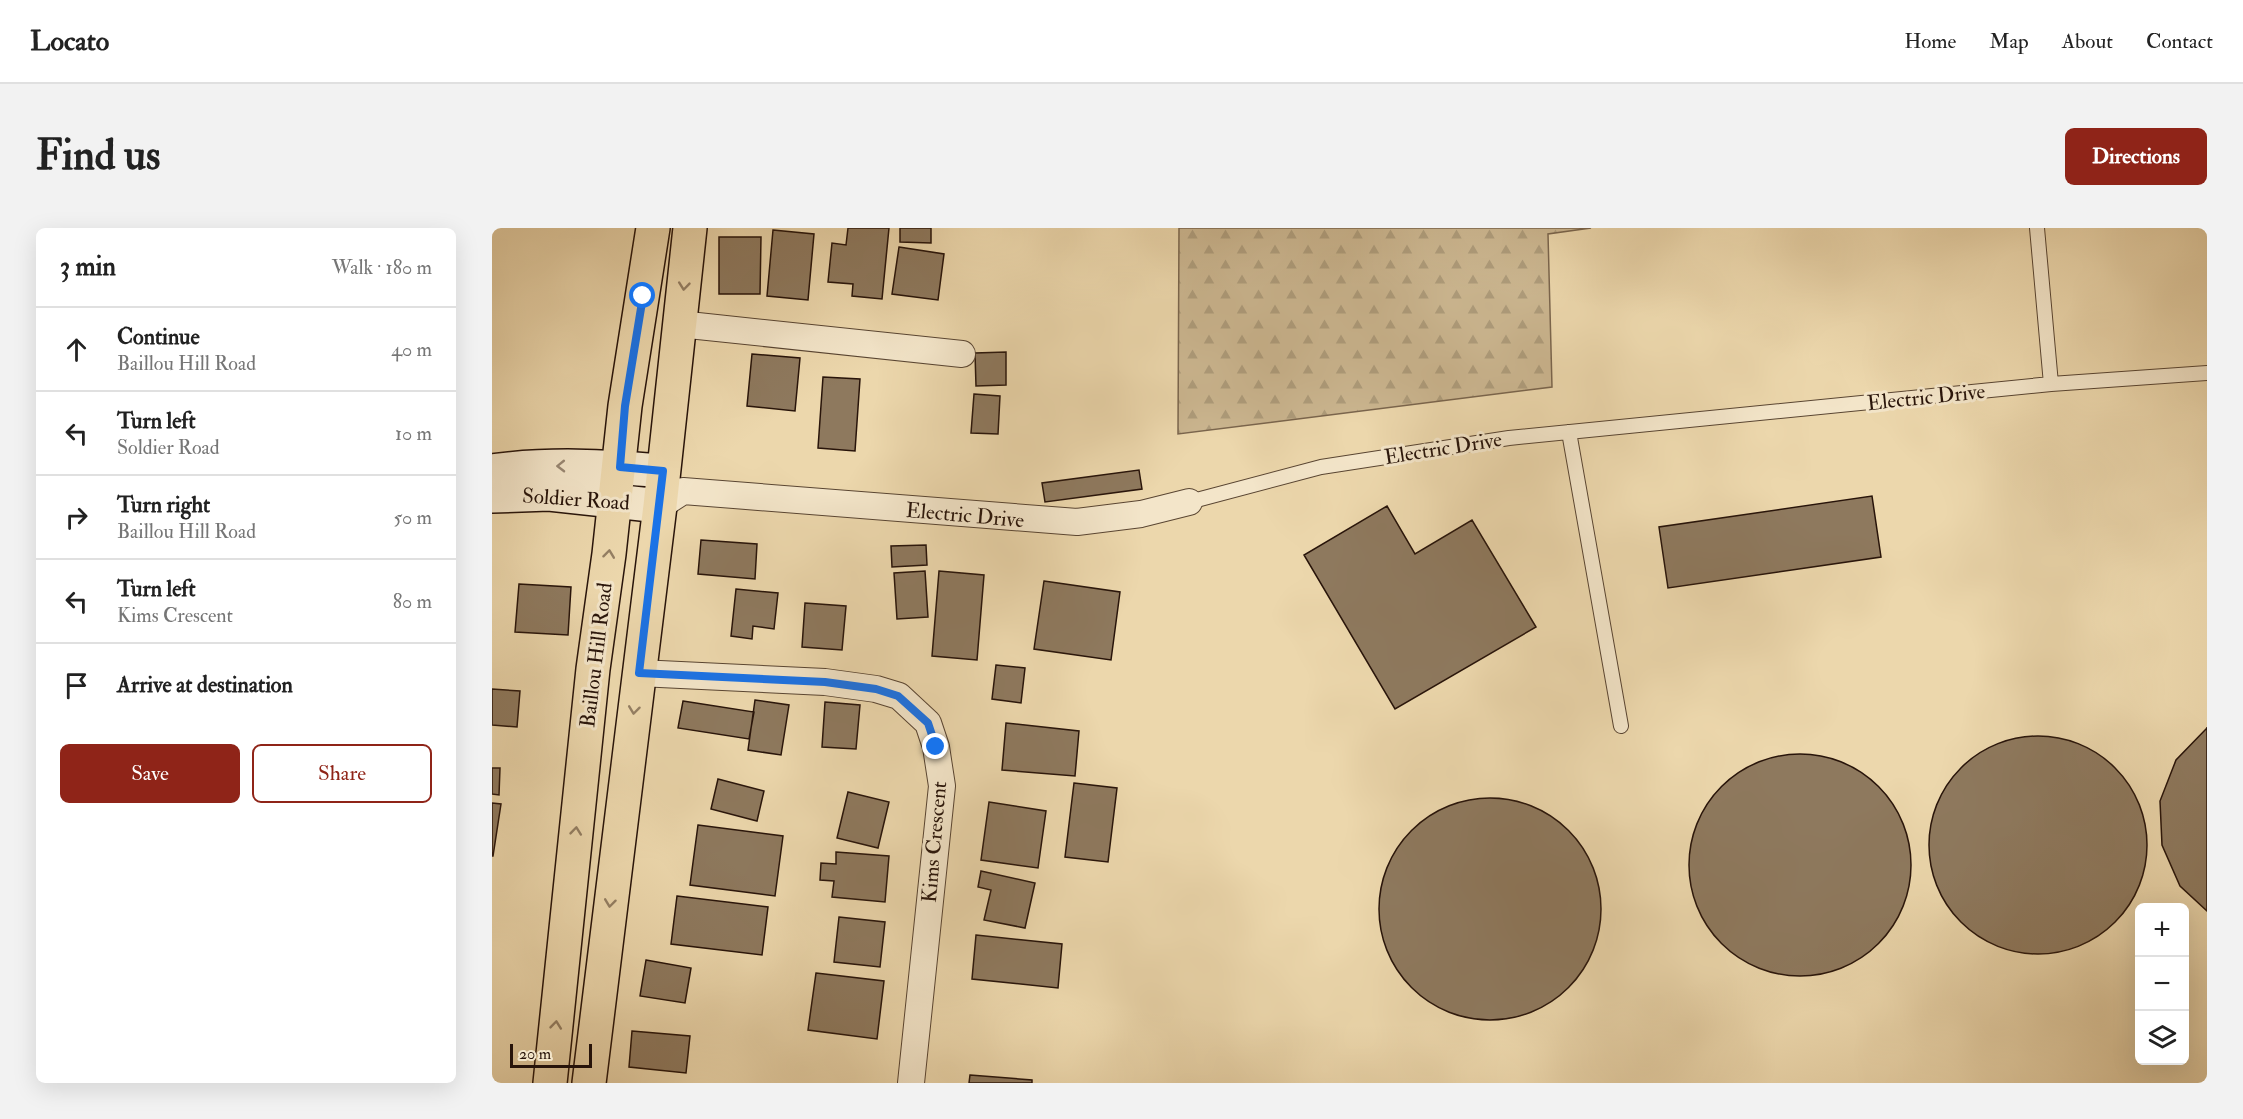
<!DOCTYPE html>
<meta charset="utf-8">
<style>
body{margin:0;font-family:"IM FELL Double Pica",serif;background:#f2f2f2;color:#222}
.controls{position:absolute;right:18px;bottom:18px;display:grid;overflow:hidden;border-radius:9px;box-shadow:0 6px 24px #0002}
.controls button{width:54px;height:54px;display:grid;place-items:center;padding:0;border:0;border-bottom:2px solid #e0e0e0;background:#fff;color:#222;font:30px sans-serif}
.scale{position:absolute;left:18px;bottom:15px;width:82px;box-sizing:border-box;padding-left:6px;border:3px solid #28140a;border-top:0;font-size:16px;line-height:21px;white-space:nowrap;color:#28140a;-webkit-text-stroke:4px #f3e5c9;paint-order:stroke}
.stop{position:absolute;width:18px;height:18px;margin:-14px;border:4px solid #1a73e8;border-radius:50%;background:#fff}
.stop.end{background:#1a73e8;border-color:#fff;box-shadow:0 2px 6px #0008}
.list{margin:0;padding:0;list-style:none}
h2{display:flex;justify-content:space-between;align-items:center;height:78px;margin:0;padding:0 24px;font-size:26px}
h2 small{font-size:20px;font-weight:400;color:#767676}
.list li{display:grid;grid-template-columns:39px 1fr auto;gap:18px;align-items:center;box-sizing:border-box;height:84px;padding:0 24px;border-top:2px solid #e0e0e0}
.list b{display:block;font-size:22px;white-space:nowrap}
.list p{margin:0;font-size:20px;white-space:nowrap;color:#767676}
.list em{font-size:20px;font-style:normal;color:#767676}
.actions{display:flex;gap:12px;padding:18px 24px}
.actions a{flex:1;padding:14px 0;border:2px solid #8f2418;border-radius:9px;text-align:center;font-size:21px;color:#8f2418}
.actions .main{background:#8f2418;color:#fff}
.icon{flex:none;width:33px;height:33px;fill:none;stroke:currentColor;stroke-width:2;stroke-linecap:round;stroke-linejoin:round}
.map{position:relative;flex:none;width:1715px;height:855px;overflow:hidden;border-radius:9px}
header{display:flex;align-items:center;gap:36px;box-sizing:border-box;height:84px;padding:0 30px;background:#fff;border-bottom:2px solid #e0e0e0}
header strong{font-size:28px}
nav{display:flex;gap:33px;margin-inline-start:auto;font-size:21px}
.intro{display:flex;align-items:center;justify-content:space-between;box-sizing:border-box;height:144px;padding:0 36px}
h1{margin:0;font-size:42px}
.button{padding:15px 27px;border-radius:9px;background:#8f2418;color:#fff;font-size:21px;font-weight:700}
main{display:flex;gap:36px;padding:0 36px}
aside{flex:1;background:#fff;border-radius:9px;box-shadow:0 6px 24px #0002}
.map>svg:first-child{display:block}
.forest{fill:url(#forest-firs);stroke:#7a654d;stroke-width:1.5}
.building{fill:#8e795e;stroke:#28140a;stroke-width:1.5}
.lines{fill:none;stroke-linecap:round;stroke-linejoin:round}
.service-casing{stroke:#594532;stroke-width:16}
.minor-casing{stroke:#594532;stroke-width:28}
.secondary-casing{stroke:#28140a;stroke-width:36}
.primary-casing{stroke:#28140a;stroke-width:36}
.service{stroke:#f3e5c9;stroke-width:14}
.minor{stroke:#f3e5c9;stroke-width:26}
.secondary{stroke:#f3e5c9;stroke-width:33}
.primary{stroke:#ecd7ac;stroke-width:33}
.oneway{stroke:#947f63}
.oneway2{stroke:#988773}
.route{stroke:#1a73e8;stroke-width:8}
.labels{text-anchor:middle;stroke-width:6;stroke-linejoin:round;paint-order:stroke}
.street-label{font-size:21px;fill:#28140a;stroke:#f3e5c9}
</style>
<header>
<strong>Locato</strong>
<nav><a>Home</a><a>Map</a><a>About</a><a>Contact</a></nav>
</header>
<div class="intro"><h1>Find us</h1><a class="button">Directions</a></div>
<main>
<aside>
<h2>3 min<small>Walk · 180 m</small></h2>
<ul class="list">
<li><svg class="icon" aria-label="ahead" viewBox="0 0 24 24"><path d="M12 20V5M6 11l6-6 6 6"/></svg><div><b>Continue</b><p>Baillou Hill Road</p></div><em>40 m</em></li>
<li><svg class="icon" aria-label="left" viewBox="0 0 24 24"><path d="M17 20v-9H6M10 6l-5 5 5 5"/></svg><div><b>Turn left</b><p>Soldier Road</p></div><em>10 m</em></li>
<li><svg class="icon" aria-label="right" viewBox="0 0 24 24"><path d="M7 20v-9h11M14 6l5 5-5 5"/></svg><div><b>Turn right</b><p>Baillou Hill Road</p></div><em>50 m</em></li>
<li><svg class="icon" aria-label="left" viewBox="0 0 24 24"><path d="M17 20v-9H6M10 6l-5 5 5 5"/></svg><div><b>Turn left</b><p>Kims Crescent</p></div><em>80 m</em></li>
<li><svg class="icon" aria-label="arrive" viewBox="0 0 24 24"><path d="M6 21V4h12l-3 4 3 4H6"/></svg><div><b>Arrive at destination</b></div></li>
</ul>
<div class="actions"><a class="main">Save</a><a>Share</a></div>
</aside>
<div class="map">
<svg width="1715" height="855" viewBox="0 0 1715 855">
<defs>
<pattern id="forest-firs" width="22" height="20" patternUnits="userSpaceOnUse" patternTransform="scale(1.5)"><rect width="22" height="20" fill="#cbb690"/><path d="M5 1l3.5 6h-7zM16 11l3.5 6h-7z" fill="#ae9c7b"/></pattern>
</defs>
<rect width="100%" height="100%" fill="#ecd7ac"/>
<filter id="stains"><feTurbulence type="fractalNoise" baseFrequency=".00333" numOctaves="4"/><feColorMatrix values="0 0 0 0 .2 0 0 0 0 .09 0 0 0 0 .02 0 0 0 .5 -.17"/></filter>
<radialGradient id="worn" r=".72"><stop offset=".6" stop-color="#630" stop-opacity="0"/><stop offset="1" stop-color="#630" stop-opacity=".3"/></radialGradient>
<path class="forest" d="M687,0H1099L1056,6L1060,159L686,206Z"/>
<path class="building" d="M356,0H397L390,71L360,68L361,56L336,54L340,15L354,17Z
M408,0H439V15L408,14Z
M281,2L322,6L316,72L275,68Z
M227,9H269L268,66H227Z
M407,19L452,26L446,72L400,66Z
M514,124V157L484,158L483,125Z
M260,126L308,130L303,183L255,178Z
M331,149L368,151L363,223L326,220Z
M482,166L508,168L506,206L479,205Z
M647,242L650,261L553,274L550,255Z
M1380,268L1389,329L1176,360L1167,299Z
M895,278L923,326L980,292L1044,399L903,481L812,327Z
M209,312L265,316L263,351L206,346Z
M434,317L435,337L400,339L399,318Z
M433,343L436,389L405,391L402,345Z
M447,343L492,347L485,432L440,428Z
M552,353L628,364L619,432L542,421Z
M27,356L79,359L76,407L23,404Z
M244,361L286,365L282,401L261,398L260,411L239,408Z
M313,375L354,378L350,422L310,419Z
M504,437L533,440L529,475L500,471Z
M0,461L28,463L25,499L0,497Z
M263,472L297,477L289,527L256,522Z
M191,473L262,484L257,511L186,500Z
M333,474L368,477L364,521L330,519Z
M514,495L587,503L583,548L510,542Z
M1715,500V499V683L1688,658L1670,617L1668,573L1684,532Z
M1437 617a109 109 0 1 1 218 0a109 109 0 1 1-218 0Z
M1197 637a111 111 0 1 1 222 0a111 111 0 1 1-222 0Z
M0,540H8L7,567L0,566Z
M226,551L272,563L265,593L219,581Z
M582,555L625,560L616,634L573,629Z
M356,564L397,574L386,620L345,610Z
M887 681a111 111 0 1 1 222 0a111 111 0 1 1-222 0Z
M497,574L554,583L546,640L489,632Z
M0,575L9,576L1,628H0Z
M206,597L291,608L283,668L198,657Z
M344,624L397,628L393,674L340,669L342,653L328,652L329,635L344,636Z
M489,643L543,655L533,700L492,692L499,662L486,659Z
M185,668L276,679L270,727L179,716Z
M347,689L393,694L388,739L342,734Z
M484,707L570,716L566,760L480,751Z
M154,732L199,740L193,775L148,768Z
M324,745L392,753L385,811L316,802Z
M140,803L198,808L194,845L137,839Z
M478,847L540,852V855H477Z"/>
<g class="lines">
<defs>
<path id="service" d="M1545,0L1559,156
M1077,204L1129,498
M697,274L829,239L1017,210L1559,156L1715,145"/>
<path id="minor" d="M187,96L470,126
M168,278L191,263L585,294L649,286L697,274
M147,445L333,454L384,461L407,468L436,495L444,519L450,558L419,855"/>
<path id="secondary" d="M0,243C57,235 113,238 171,243
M0,268L57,266L168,278"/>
<path id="primary" d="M58,855L101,441L117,326L133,178L161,0
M97,855L168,278L198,0"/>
</defs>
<use href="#service" class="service-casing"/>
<use href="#minor" class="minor-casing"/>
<use href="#secondary" class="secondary-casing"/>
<use href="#primary" class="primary-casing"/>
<use href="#service" class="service"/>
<use href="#minor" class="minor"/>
<use href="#secondary" class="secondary"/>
<use href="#primary" class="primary"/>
</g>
<defs><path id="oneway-chevron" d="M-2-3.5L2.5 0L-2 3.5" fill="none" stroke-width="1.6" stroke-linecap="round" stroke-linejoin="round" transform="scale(1.5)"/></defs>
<g class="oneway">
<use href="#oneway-chevron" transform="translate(192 58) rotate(96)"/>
<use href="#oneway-chevron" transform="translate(117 326) rotate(-83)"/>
<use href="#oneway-chevron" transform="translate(142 482) rotate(97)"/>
<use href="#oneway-chevron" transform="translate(84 603) rotate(-84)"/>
<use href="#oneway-chevron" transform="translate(118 675) rotate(97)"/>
<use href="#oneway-chevron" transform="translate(64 797) rotate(-84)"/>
</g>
<use class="oneway2" href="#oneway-chevron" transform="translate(69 238) rotate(179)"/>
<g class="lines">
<path class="route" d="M151,68L133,178L128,239L171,243L147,445L333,454L384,461L406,468L436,495L444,519"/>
</g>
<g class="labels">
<g class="street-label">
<text transform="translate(1434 169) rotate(-6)" y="7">Electric Drive</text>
<text transform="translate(951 220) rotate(-9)" y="7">Electric Drive</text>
<text transform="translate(84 271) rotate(4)" y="7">Soldier Road</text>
<text transform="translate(473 287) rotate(5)" y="7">Electric Drive</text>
<text transform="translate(104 427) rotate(-83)" y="7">Baillou Hill Road</text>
<text transform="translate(442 614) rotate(-85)" y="7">Kims Crescent</text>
</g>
</g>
<rect width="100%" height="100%" filter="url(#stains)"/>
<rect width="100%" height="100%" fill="url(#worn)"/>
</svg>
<div class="controls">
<button>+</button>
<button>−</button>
<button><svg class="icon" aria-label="layers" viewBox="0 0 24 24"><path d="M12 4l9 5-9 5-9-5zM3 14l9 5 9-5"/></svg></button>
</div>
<div class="scale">20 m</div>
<div class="stop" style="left:151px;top:68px"></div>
<div class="stop end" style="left:444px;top:519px"></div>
</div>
</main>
